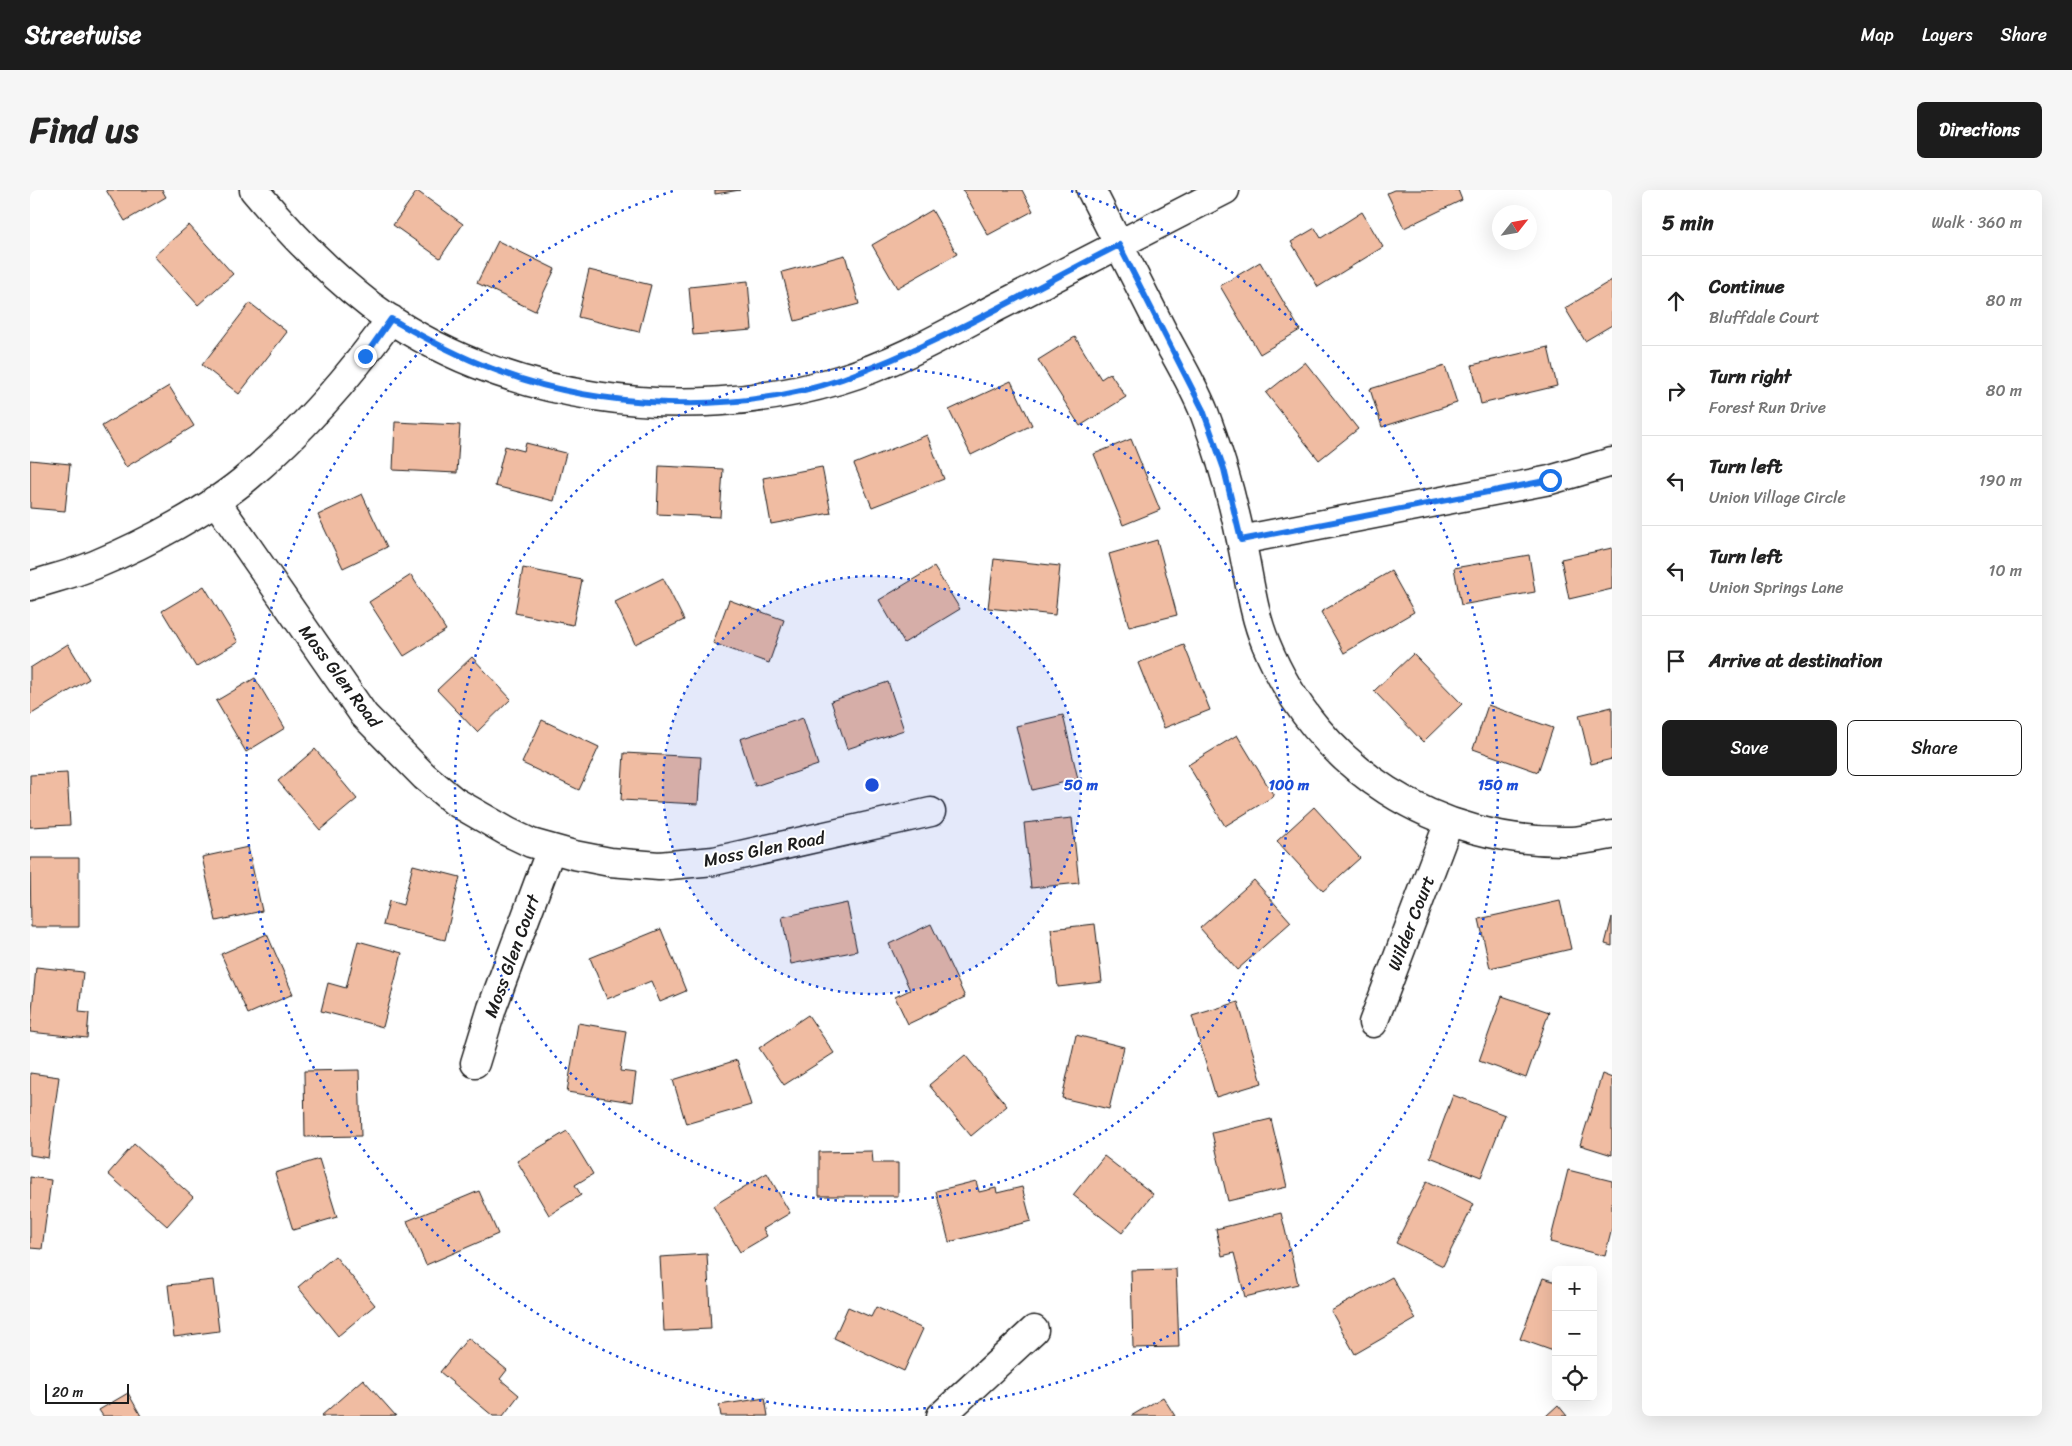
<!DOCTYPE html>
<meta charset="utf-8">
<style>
body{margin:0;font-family:Sriracha,sans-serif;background:#f6f6f6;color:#222}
.controls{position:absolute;right:15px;bottom:15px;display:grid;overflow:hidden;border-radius:8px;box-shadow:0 5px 20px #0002}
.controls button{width:45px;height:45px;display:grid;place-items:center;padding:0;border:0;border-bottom:1px solid #e0e0e0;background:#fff;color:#222;font:25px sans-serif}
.compass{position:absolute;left:1462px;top:15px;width:45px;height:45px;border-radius:50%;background:#fff;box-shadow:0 5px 20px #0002;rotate:59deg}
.scale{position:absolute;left:15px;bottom:12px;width:84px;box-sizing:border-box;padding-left:5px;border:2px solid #1c1c1c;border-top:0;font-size:14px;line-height:18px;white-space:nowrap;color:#1c1c1c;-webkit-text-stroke:4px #fff;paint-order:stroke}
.stop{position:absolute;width:15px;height:15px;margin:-11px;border:4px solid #1a73e8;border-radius:50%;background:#fff}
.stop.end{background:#1a73e8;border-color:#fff;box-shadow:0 1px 5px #0008}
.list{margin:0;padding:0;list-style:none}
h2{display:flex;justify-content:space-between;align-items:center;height:65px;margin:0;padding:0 20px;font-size:21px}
h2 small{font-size:16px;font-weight:400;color:#767676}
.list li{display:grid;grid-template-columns:32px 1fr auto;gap:15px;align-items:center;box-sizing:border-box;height:90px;padding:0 20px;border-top:1px solid #e0e0e0}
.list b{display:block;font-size:19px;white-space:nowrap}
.list p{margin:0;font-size:16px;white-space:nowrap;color:#767676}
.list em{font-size:16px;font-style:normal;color:#767676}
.actions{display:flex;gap:10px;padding:15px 20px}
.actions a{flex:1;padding:11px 0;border:1px solid #1c1c1c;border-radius:8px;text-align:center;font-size:18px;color:#1c1c1c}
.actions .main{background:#1c1c1c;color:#fff}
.icon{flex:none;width:28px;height:28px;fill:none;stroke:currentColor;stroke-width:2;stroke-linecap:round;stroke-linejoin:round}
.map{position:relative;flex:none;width:1582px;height:1226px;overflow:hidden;border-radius:8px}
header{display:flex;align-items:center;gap:30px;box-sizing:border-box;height:70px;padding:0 25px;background:#1c1c1c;color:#fff}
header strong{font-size:24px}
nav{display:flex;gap:28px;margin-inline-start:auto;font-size:18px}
.intro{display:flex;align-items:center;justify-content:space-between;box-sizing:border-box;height:120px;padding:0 30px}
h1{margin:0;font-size:35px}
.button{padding:12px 22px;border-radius:8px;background:#1c1c1c;color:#fff;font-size:18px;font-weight:700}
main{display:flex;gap:30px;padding:0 30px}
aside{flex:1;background:#fff;border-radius:8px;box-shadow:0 5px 20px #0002}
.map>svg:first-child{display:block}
.building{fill:#f0bca2;stroke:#1c1c1c}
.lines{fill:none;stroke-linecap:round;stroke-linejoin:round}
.minor-casing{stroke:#1c1c1c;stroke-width:31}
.minor{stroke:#fff;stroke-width:28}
.route{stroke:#1a73e8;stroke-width:6}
.ring{fill:none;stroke:#1d4ed8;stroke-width:2.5;stroke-dasharray:2.5 5}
.labels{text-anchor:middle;stroke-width:4;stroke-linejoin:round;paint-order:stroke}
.street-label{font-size:18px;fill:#1c1c1c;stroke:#fff}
.centre{fill:#1d4ed8;stroke:#fff;stroke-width:2.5}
.ring-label{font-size:15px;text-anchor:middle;font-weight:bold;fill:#1d4ed8;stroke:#fff;stroke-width:4;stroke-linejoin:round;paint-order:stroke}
</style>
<header>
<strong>Streetwise</strong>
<nav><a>Map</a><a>Layers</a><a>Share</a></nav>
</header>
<div class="intro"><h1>Find us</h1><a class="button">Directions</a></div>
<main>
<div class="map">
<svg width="1582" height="1226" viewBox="0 0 1582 1226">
<rect width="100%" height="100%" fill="#fff"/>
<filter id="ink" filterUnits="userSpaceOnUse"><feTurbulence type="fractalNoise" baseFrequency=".02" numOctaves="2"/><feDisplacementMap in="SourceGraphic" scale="10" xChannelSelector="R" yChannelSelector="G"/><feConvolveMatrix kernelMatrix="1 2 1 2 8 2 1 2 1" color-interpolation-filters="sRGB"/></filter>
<g filter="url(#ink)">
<path class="building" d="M76,0H132L136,7L95,31Z
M685,0H710L685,4Z
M933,0H992L1003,21L958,45Z
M1364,0H1428L1432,10L1374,38L1357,3Z
M387,1L433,34L410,68L363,35Z
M902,20L927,64L867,98L842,55Z
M1332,22L1353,57L1288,97L1261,52L1285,38L1291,48Z
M159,35L203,84L168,115L124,66Z
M468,51L525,79L505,121L447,93Z
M815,65L829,114L765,131L752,82Z
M1230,72L1270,140L1230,164L1190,96Z
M559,80L621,95L609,142L548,127Z
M1582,90V135L1555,151L1535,118Z
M718,91L722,140L663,145L659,97Z
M220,113L257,142L209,204L172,175Z
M1045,147L1071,189L1080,183L1096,207L1050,236L1008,170Z
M1518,157L1527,196L1451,214L1442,175Z
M1275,172L1328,239L1289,270L1236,203Z
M1415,176L1427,213L1352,237L1340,199Z
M981,191L1002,235L941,265L919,220Z
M139,196L164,236L96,277L72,236Z
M365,232L430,235L427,283L363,280Z
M897,245L914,289L842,317L824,274Z
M1101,249L1130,320L1093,335L1064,264Z
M496,253L536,263L524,311L465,296L475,256L494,261Z
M0,270L40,274L35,321L0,318Z
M629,276L693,279L690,327L627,324Z
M792,277L801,323L741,334L733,288Z
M332,304L357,357L313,378L288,325Z
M1127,350L1147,425L1099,437L1079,364Z
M1582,358V399L1539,409L1531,369Z
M1499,365L1505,402L1431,415L1424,378Z
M964,369L1030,376L1025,425L958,418Z
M904,377L930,419L874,453L849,410Z
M493,378L552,390L543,435L485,423Z
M1361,381L1384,422L1314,463L1291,422Z
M381,385L416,440L374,466L339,412Z
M633,388L654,430L605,454L585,412Z
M174,396L208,452L166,477L132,421Z
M699,410L754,430L739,473L683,453Z
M38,454L59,489L0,525V478Z
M1154,455L1180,520L1134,538L1108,473Z
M1383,464L1432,514L1393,552L1344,501Z
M442,467L481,509L447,542L407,500Z
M225,488L255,538L216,562L186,511Z
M858,492L874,540L817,559L801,511Z
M1458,515L1523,538L1508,582L1443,559Z
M1582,517V569L1561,574L1549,525Z
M1033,525L1048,589L1002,600L986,536Z
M773,528L788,575L725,596L710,549Z
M512,530L569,557L549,600L492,573Z
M1207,545L1244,606L1195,636L1158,575Z
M285,559L327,609L290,640L248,591Z
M594,563L671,567L668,614L591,610Z
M37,583L40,635L0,637V585Z
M1284,617L1330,668L1293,701L1247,651Z
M1042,628L1049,693L1001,698L994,633Z
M218,657L232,721L186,731L172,667Z
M0,668H49V737H1Z
M383,675L430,687L415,750L353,735L359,711L373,715Z
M1224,690L1261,732L1207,780L1170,738Z
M1530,711L1541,759L1460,778L1449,729Z
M817,713L827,761L761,774L752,727Z
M1582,727V756L1575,754Z
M901,734L935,807L878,834L865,807L880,800L859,754Z
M1065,734L1072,792L1028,797L1021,739Z
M631,739L656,801L630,812L621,791L577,809L560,768Z
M237,744L263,804L218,824L191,764Z
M328,751L372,763L353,837L291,821L298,793L316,798Z
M6,777L53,782L49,822L59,823L57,848L0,842Z
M1472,806L1519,822L1496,888L1449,871Z
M1208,812L1232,893L1186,907L1162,826Z
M778,825L804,863L754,895L729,858Z
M548,833L596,841L590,881L606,883L602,912L537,902Z
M1046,845L1094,857L1079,919L1032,908Z
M935,865L977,916L941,946L899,895Z
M707,870L721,915L656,934L643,890Z
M329,880L331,946L275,947L274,881Z
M0,883L29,887L18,968L0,965Z
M1572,884L1582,888V965L1550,955Z
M1423,905L1475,925L1451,987L1400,967Z
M1241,929L1257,997L1198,1011L1182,943Z
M537,941L563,984L545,995L551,1005L519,1025L487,971Z
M104,954L163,1007L137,1036L78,984Z
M842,961L843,973H868V1006H789V962Z
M1074,966L1123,1004L1092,1043L1043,1005Z
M289,969L307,1027L263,1040L245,983Z
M1538,980L1582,991V1038L1575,1066L1520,1052Z
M737,983L760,1023L733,1039L737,1046L710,1062L683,1016Z
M0,987L21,990L12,1059L0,1058Z
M946,991L949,1002L966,998L967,1003L992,997L1001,1031L919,1052L906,1001Z
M1397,991L1444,1014L1413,1076L1366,1053Z
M449,1001L468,1044L396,1075L377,1031Z
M1251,1023L1268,1094L1215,1107L1204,1063L1192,1066L1186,1039Z
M677,1064L681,1139L634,1141L630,1067Z
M305,1066L345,1115L308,1146L268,1097Z
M1146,1079L1149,1157L1103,1158L1101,1080Z
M1362,1087L1386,1129L1325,1164L1301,1121Z
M1513,1088L1526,1092V1162L1490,1149Z
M183,1090L189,1141L144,1147L138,1095Z
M818,1117L841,1127L846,1117L893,1139L874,1181L804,1148Z
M438,1148L477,1180L470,1189L489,1205L473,1226H463L410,1182Z
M333,1189L366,1226H291Z
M98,1203L111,1226H73L69,1220Z
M1133,1207L1145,1226H1101Z
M735,1208L738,1226H691L689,1215Z
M1528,1215L1537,1226H1516Z"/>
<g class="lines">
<defs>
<path id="minor" d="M224,0C259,42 296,81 340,115C470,212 656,236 809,190C864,174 916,144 967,117C1043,78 1119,39 1195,0
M1061,0C1086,49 1111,98 1136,148C1149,172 1164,197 1174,222C1190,264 1202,307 1211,350C1219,384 1222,421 1236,454C1287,579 1406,654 1541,651C1555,650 1569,647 1582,645
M185,310L334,525L394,586L424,611L478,642L501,653L544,665L580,672L629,676L684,671L901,622
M1211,350L1520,290L1582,272
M0,396C23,388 47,383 69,373C115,354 181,319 219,286C273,240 320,186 361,129
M1343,833L1419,632
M445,873L462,818L521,659
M911,1226L1004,1140"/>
</defs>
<use href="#minor" class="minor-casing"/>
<use href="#minor" class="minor"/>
</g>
</g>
<g class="lines" filter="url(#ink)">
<path class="route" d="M335,166L361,129C394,147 427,166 463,179C566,219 707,226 812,189C908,155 998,101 1089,55L1173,220L1194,279L1211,350L1520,290"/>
</g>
<circle cx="842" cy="595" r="209" fill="#1d4ed8" fill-opacity=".12"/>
<g class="ring">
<circle cx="842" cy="595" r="209"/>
<circle cx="842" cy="595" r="417"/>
<path d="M1041 1A626 626 0 1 1 643 1"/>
</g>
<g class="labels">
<g class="street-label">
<text transform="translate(310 486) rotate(53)" y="6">Moss Glen Road</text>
<text transform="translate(734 659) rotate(-11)" y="6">Moss Glen Road</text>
<text transform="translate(1381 733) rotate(-69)" y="6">Wilder Court</text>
<text transform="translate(482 766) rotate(-70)" y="6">Moss Glen Court</text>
</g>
</g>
<circle cx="842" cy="595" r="8" class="centre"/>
<g class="ring-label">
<text x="1051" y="600">50 m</text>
<text x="1259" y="600">100 m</text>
<text x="1468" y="600">150 m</text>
</g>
</svg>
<div class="controls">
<button>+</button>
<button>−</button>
<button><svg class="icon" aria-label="locate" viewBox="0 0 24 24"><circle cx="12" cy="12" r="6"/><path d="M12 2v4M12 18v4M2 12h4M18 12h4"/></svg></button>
</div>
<svg class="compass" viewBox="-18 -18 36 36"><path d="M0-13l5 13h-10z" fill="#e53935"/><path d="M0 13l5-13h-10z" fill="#767676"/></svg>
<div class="scale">20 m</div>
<div class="stop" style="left:1520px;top:290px"></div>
<div class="stop end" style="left:335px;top:166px"></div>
</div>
<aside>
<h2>5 min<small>Walk · 360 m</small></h2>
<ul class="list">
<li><svg class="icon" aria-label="ahead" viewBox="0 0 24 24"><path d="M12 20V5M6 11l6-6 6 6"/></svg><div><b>Continue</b><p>Bluffdale Court</p></div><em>80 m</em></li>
<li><svg class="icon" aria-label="right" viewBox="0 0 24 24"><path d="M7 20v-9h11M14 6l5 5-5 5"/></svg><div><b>Turn right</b><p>Forest Run Drive</p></div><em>80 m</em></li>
<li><svg class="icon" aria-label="left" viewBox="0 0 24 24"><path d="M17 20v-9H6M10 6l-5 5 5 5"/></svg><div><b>Turn left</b><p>Union Village Circle</p></div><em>190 m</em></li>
<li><svg class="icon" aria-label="left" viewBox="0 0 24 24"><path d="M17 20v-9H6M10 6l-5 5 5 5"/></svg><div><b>Turn left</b><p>Union Springs Lane</p></div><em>10 m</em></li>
<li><svg class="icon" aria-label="arrive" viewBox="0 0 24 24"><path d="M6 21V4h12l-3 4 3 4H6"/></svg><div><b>Arrive at destination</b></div></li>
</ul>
<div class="actions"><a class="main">Save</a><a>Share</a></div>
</aside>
</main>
